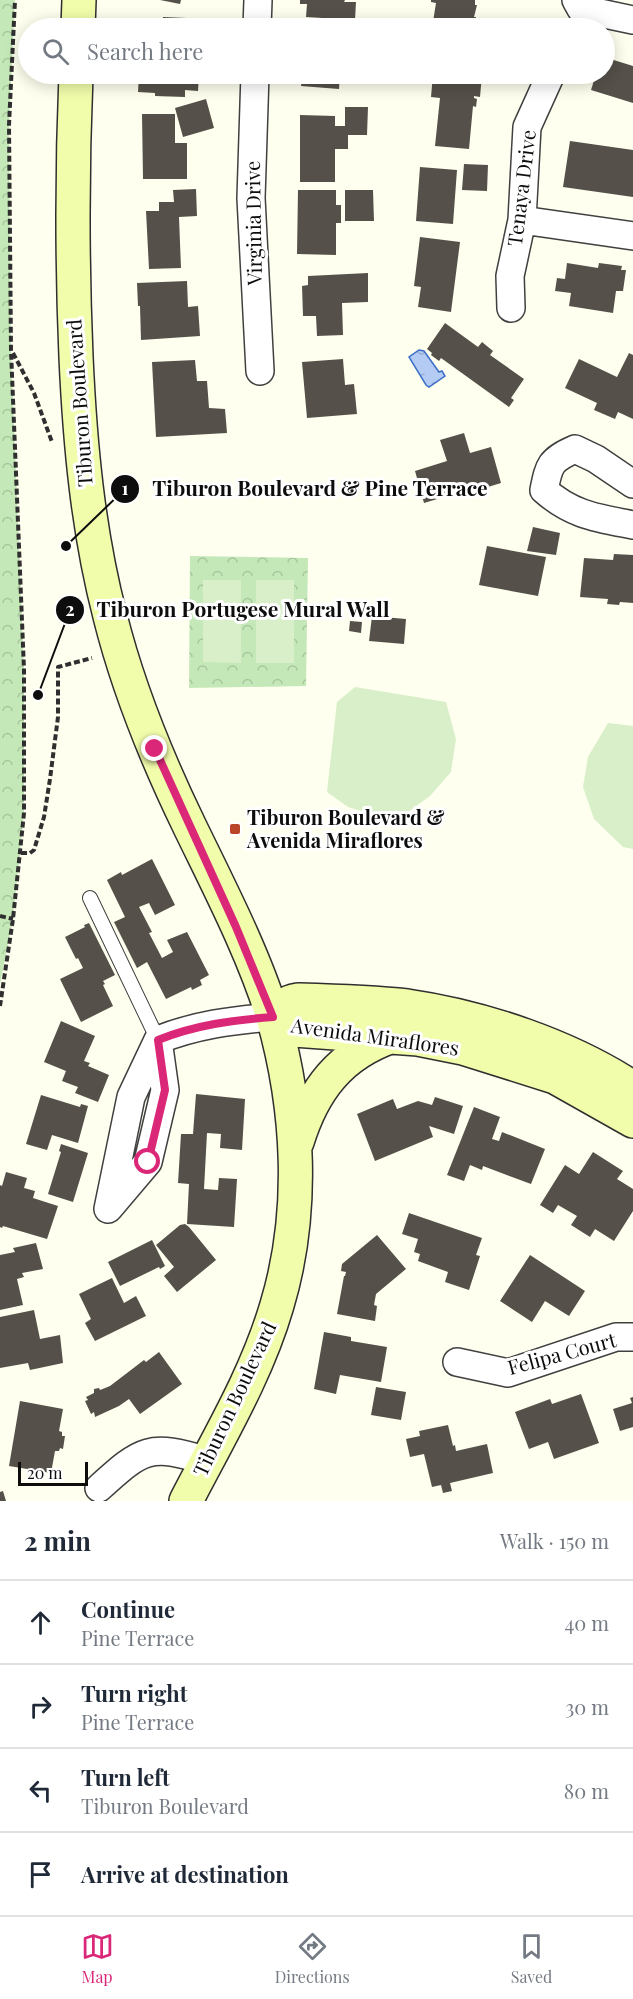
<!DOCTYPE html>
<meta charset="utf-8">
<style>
body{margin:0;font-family:"Playfair Display",serif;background:#f2f2f3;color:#1f2937}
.scale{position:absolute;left:18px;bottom:15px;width:70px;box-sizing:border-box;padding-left:6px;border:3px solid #0d0d0d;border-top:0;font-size:16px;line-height:21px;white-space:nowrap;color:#0d0d0d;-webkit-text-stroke:4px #fff;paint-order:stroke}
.stop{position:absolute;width:18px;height:18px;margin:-14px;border:4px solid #db2777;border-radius:50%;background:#fff}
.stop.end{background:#db2777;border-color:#fff;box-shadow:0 2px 6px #0008}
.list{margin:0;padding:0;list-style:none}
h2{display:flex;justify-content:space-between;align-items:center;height:78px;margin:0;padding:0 24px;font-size:26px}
h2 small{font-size:20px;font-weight:400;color:#747a83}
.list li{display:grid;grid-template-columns:39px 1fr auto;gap:18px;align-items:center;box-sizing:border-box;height:84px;padding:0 24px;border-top:2px solid #e0e1e3}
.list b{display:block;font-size:22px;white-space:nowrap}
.list p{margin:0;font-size:20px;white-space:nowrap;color:#747a83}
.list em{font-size:20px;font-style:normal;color:#747a83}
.icon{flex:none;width:33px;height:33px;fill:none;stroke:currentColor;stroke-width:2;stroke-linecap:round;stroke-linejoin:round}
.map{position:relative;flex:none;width:633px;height:1501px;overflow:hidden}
.search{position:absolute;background:#fff;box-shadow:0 3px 15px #0003;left:18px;right:18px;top:18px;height:66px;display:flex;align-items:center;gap:15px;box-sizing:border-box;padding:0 21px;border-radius:33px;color:#747a83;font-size:22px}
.sheet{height:414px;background:#fff}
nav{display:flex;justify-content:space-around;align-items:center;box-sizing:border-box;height:84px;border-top:2px solid #e0e1e3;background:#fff;font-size:16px;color:#747a83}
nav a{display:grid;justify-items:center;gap:3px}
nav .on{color:#db2777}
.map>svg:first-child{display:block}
.park{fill:url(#park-crowns)}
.pitch{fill:#d9efca}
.water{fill:url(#water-ripples);stroke:#3d6ec9;stroke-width:1.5}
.building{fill:#55514a}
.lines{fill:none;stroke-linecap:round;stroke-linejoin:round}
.lane-casing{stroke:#404040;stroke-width:16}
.street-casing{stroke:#404040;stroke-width:30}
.secondary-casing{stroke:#2f2f2f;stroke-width:36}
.path{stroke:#2f2f2f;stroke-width:4;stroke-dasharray:6 3;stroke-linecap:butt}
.lane{stroke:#fff;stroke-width:14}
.street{stroke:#fff;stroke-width:27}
.secondary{stroke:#f1fdaa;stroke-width:33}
.route{stroke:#db2777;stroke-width:8}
.poi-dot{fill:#b94629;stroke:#fff;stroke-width:2}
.labels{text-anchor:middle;stroke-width:6;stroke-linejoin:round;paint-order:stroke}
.street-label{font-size:20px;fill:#0d0d0d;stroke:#fff}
.poi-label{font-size:20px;font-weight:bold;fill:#0d0d0d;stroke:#fff;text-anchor:start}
.leader{fill:none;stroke:#0d0d0d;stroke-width:2}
.callout-dot{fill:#0d0d0d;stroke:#fff;stroke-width:2}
.mark-label{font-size:18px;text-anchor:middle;font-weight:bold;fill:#fff}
.callout-label{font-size:21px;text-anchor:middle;font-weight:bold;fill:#0d0d0d;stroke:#fff;stroke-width:6;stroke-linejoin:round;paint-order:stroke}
</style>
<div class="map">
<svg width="633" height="1501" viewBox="0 0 633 1501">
<defs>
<pattern id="park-crowns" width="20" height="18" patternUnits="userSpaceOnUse" patternTransform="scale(1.5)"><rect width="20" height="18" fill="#c5e8b8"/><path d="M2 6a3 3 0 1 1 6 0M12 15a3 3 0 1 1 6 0" fill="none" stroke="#a8c69d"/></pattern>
<pattern id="water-ripples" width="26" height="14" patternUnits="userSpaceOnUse" patternTransform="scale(1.5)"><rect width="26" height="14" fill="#b4ccf4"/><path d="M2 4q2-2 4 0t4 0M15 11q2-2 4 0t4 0" fill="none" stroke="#9aaed0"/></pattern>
</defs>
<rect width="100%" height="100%" fill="#feffee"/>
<path class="park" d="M0,0H15L9,125L11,350L24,670V813L13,919L0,984Z
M190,556L308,558L306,686L189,688Z"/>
<path class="pitch" d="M203,580H241V663L203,662Z
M256,580H294V663H256Z
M355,687L446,702L456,739L451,772L430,796L408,812L375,815L348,807L327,792L337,702Z
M608,723L633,726V849L623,847L594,819L583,787L588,757Z"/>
<path class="water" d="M419,350L424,351L439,372L442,371L445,376L429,387L426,385L409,357Z"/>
<path class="building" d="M160,0H181L180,4Z
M300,0H345L344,2H356L355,20L306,17L307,4H300Z
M431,0H475V5H477L474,17H476L474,28H432L436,3L431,2Z
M163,17L187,18V28H163Z
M307,25L332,27V28H307Z
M604,57L633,66V103L591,90L596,74H604Z
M139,74H199L198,91L185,90V97L155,96V93L138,92Z
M303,74H340L339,89L301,86Z
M433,74L482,75L480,97L474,96V98L477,99L476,107L473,106L469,149L435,146L440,98L431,97Z
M206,99L214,128L183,137L175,108Z
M345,107H368L367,135H348V149H335V182H300V115L335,116V126H345Z
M142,114H175V143H187V179H143Z
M570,141L633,150V197L563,187Z
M464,164L488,165L487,191L462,190Z
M420,167L457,170L453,224L416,221Z
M196,189L197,216L179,217L181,268L149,269L146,211H159V202H174L173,190Z
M298,190H336V205H341V223H336V255L297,254Z
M345,190H373L374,221H345Z
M420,237L460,242L451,312L418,307L421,287L414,286Z
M567,263L598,268L599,263L622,266L621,270H626L623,291H616L613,313L569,306L571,293L555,291L557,278L565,279Z
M368,273V302L342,303L343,335L317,336L316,316H303L302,286L308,285V276Z
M187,281L188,307L198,306L200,336L141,340L140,306H138L137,283Z
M445,323L478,347L482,342L493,351L490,355L524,379L511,398L514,400L509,407L441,358L439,361L431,355L432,353L427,349Z
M629,353L633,355V419L618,412L615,419L594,410L597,403L565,388L579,359L617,377Z
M343,359L345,385L354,384L357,414L307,418L302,362Z
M195,360L197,381H207L209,408L225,409L227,433L156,437L152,362Z
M464,433L470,453L491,447L501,483L475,491L474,488L424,503L415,471L447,461L440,440Z
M533,527L560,533L556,555L527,551Z
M487,546L546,557L538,596L479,585Z
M614,554L633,555V603L620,602L619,605L607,604L608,599L580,597L584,558L613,560Z
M372,616L406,619L404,644L369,641Z
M350,621L362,622L361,633L349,631Z
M152,859L175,905L155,915L149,903L139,907L152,932L149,933L162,958L173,952L167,940L187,932L209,975L200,980L202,985L192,990L191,987L166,999L147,962L137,968L114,922L125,917L107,880L121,872L122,875Z
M89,923L115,975L103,981L105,984L103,985L113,1006L81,1022L60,979L83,968L78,958L76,959L65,937L85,927L84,925Z
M61,1021L95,1036L84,1061L90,1063L88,1066L109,1075L98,1102L75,1093L78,1087L62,1081L66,1071L44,1062Z
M196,1094L245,1099L242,1150L220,1148L221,1134L207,1133L204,1189L218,1190L219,1178L237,1179L234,1227L187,1224L189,1184L178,1183L181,1134H193Z
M41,1095L80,1107L81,1104L88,1106L78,1143L52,1135L47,1150L26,1144Z
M435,1097L463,1106L454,1134L429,1126L433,1137L375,1161L357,1114L393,1099L397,1109L418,1101L432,1105Z
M474,1107L500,1117L492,1139L499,1141L502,1132L545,1149L531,1184L483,1166L482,1170L470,1165L464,1181L447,1175Z
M61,1144L88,1153L73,1202L48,1194L61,1152L59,1151Z
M593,1152L623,1171L617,1179L633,1189V1211L614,1241L595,1229L590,1237L571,1225L577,1216L558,1205L553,1213L540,1205L565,1165L579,1174Z
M6,1172L27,1178L24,1188L35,1191L33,1198L58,1206L47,1239L3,1226L2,1228L0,1227V1185L2,1186Z
M409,1213L482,1238L476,1255L480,1256L469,1290L445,1282L448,1272L418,1261L420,1254L414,1252L418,1239L402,1234Z
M185,1224L189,1227L216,1260L177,1292L164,1276L174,1267L156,1245L180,1225Z
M377,1235L406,1269L376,1294L374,1305L377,1306L375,1321L337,1314L344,1276H345L346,1272L341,1271L342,1264Z
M152,1240L165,1266L160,1269L159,1267L120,1286L108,1262Z
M36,1243L43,1269L22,1273L24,1277L17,1279L23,1305L0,1310V1255L15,1252L13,1248Z
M530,1255L585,1291L569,1316L545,1301L532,1322L500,1301Z
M112,1278L124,1303L136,1296L146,1316L95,1341L85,1323L91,1319L79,1294Z
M34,1310L40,1339L60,1335L63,1363L30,1370L28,1363L0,1368V1317Z
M324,1332L351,1337V1341L387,1347L381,1382L340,1375L336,1394L314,1389Z
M159,1352L182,1384L140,1414L129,1399L119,1406L95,1417L94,1412L91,1414L85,1401L88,1400L86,1397L94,1393V1389L99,1388L100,1390L110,1386L144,1360L146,1362Z
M376,1387L406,1392L401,1420L371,1415Z
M581,1394L599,1443L554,1459L548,1442L529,1449L515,1412L550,1399L552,1404Z
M633,1397V1427L620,1431L613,1409L632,1403L630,1398Z
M20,1401L63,1409L59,1431L62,1432V1436H65L63,1449L60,1448L59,1451H55L51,1473L9,1466Z
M448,1425L453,1446L455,1445L456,1451L487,1444L493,1473L450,1483L452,1491L443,1493L441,1485L432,1487L424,1454L410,1457L406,1439L420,1436L419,1431Z
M3,1491L6,1501H0V1492Z"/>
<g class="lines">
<defs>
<path id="lane" d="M90,898L158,1040"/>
<path id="street" d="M576,0L581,9L633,20
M257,28L258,0
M255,74L251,198L260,371
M522,220L633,236
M511,308L510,276L522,220L527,127L551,74
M633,484L596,459L575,449C550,460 549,465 544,490C572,515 597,518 633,525
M109,1208L148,1162L165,1090L158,1040
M108,1209L131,1097L158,1040C195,1025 233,1020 273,1017
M457,1362L508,1373L616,1337H633
M99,1488C142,1449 149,1443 207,1461"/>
<path id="secondary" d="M78,28L79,0
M76,74C72,168 72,263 76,357C80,445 88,531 110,616C128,688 157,759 189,825C218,885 254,954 273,1017C299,1109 305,1212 277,1305C257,1374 219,1437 186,1501
M273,1017C280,1007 286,1002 298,1000C334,1001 371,1002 407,1006C483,1017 569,1046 633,1088
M273,1017L282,1025L294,1030L418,1039L463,1048L555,1077L633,1121
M297,1142C313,1090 340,1054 393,1036"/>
</defs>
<use href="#lane" class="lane-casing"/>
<use href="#street" class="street-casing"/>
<use href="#secondary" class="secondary-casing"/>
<path class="path" d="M13,353L34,393L52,442
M21,853H30L34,850L44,817L50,779L58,717V667L92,658
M0,916L13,919
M0,1006L13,919L24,813V670L11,350L9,125L15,0"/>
<use href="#lane" class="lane"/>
<use href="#street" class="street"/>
<use href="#secondary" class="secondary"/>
</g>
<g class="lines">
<path class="route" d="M148,1162L165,1090L158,1040C195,1025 233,1020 273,1017L236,927L155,749"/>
</g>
<rect class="poi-dot" x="229" y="823" width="12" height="12" rx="3"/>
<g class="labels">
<g class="street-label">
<text transform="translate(522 188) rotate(-83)" y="7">Tenaya Drive</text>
<text transform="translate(254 223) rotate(-91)" y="7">Virginia Drive</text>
<text transform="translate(80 403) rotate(-94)" y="7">Tiburon Boulevard</text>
<text transform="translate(375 1037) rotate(8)" y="7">Avenida Miraflores</text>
<text transform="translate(562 1354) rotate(-15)" y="7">Felipa Court</text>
<text transform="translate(235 1399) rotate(-65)" y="7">Tiburon Boulevard</text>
</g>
<g class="poi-label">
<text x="247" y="825">Tiburon Boulevard &amp;<tspan x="247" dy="23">Avenida Miraflores</tspan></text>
</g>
</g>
<path class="leader" d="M66 546L125 489M38 695L70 610"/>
<g class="callout-dot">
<circle cx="66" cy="546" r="6"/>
<circle cx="38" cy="695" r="6"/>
<circle cx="125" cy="489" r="15"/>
<circle cx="70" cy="610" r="15"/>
</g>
<g class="mark-label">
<text x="125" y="495">1</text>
<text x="70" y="616">2</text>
</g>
<g class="callout-label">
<text x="320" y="496">Tiburon Boulevard &amp; Pine Terrace</text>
<text x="243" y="617">Tiburon Portugese Mural Wall</text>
</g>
</svg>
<div class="scale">20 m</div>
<div class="stop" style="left:148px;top:1162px"></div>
<div class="stop end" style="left:155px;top:749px"></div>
<div class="search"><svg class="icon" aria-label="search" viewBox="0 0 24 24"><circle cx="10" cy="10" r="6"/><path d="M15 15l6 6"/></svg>Search here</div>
</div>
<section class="sheet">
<h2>2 min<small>Walk · 150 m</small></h2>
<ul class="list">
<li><svg class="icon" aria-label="ahead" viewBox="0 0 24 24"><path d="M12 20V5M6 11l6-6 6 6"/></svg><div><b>Continue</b><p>Pine Terrace</p></div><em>40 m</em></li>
<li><svg class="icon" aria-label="right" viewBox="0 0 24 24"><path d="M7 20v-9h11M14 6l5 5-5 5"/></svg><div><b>Turn right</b><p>Pine Terrace</p></div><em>30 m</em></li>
<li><svg class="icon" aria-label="left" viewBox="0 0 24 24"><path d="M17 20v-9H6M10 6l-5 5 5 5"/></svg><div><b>Turn left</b><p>Tiburon Boulevard</p></div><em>80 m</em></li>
<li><svg class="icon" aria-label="arrive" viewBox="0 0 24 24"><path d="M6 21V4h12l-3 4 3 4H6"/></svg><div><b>Arrive at destination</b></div></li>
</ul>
</section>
<nav>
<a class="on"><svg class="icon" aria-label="map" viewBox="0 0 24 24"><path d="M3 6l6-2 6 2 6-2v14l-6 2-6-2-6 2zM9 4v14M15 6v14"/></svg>Map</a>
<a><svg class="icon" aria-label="directions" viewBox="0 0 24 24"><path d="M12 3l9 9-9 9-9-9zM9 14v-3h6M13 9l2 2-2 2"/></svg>Directions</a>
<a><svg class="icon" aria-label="saved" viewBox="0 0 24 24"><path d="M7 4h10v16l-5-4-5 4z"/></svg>Saved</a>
</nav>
